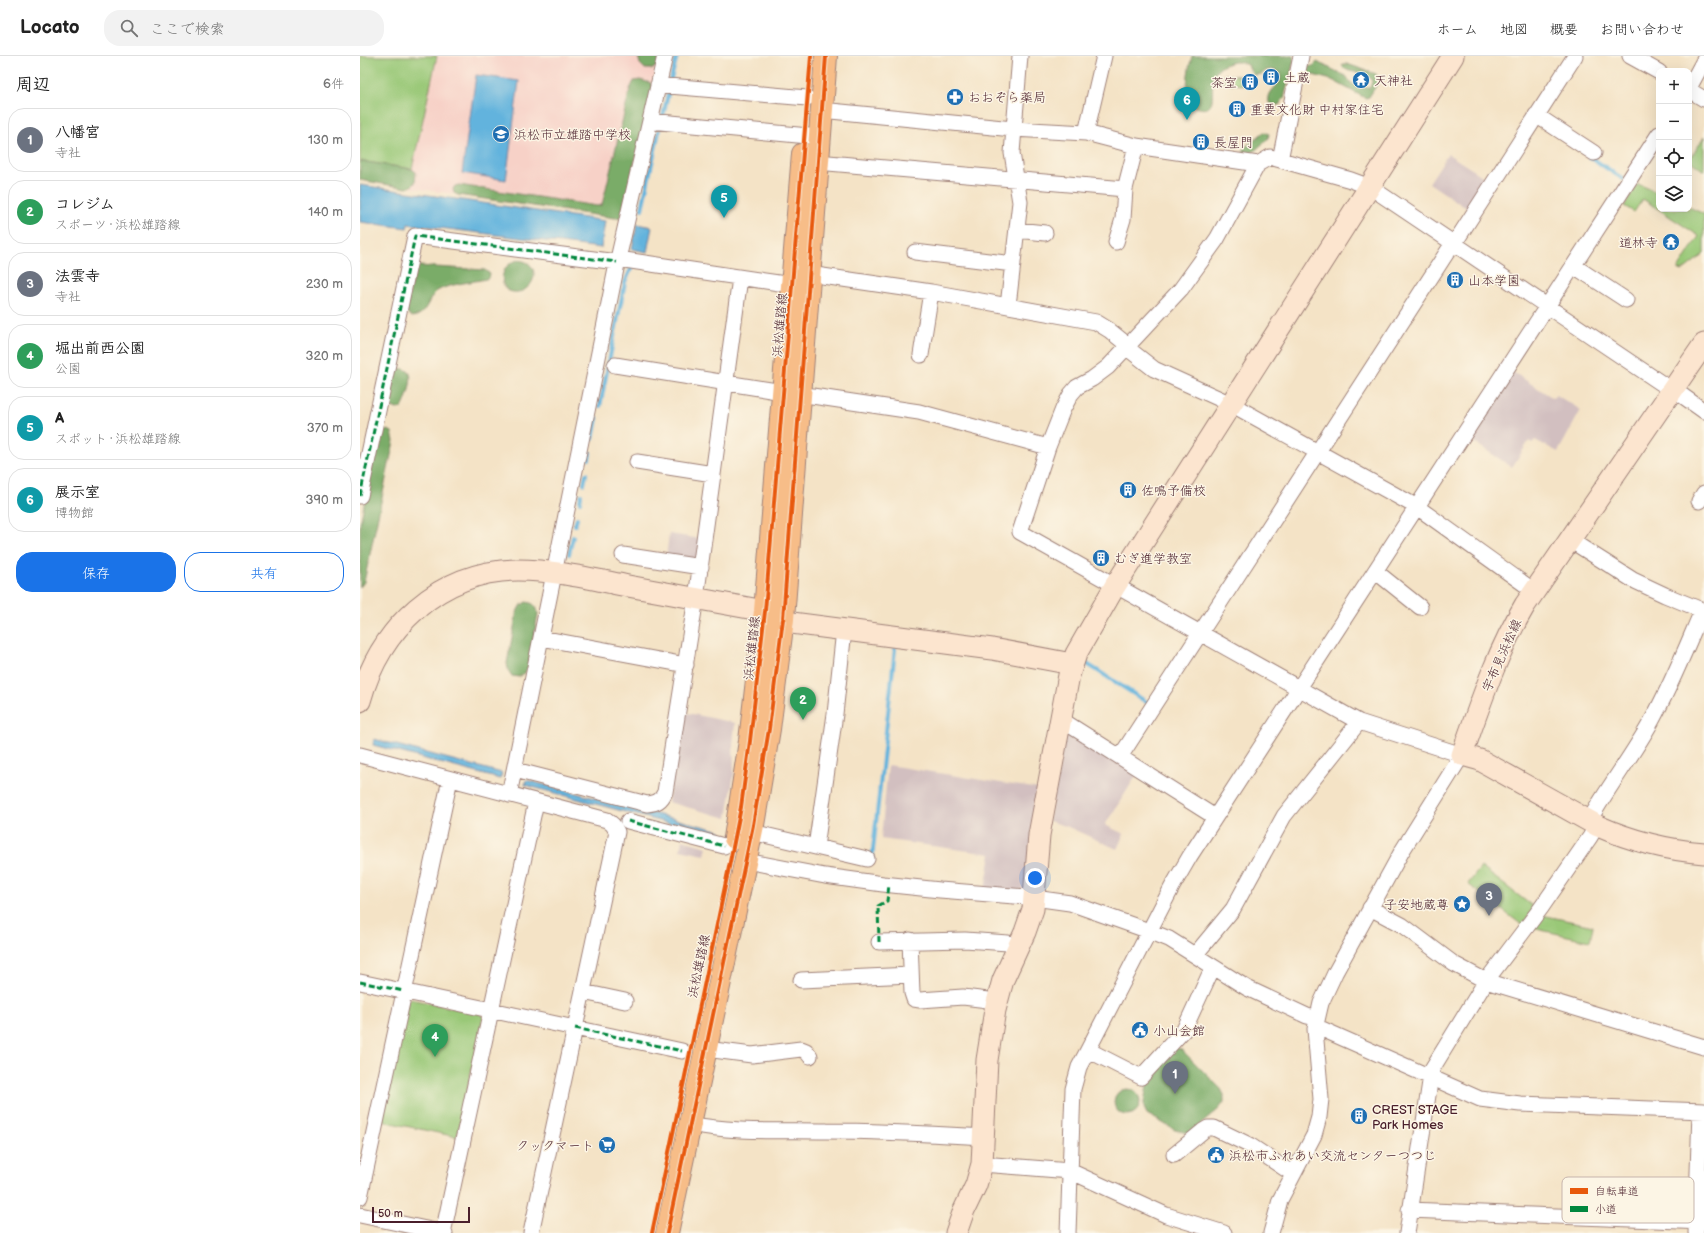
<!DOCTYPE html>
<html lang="ja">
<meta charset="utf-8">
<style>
body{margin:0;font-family:"Balsamiq Sans","Klee One",sans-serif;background:#f2f2f2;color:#222}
.controls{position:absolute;right:12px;top:12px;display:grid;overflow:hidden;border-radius:8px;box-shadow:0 4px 16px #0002}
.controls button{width:36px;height:36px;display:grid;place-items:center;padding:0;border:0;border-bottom:1px solid #e0e0e0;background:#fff;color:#222;font:20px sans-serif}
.scale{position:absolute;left:12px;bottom:10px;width:98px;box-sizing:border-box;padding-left:4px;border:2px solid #4a1f2b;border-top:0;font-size:11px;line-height:14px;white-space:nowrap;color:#4a1f2b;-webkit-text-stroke:3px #fcf5e5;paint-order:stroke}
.you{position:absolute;left:675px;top:822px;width:14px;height:14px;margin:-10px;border:3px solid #fff;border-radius:50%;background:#1a73e8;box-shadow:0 0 0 6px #1a73e833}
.badge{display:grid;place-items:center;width:26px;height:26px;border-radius:50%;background:#1a73e8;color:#fff;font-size:13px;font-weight:700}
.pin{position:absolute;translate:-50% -33px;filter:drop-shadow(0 1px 2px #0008)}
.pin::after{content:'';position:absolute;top:21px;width:14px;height:12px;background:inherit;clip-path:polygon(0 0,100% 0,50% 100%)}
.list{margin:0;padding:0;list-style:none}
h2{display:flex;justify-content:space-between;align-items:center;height:52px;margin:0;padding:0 16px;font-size:17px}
h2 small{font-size:13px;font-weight:400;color:#767676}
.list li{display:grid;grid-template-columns:26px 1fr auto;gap:12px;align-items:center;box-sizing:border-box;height:64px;margin:0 8px 8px;padding:0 8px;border:1px solid #e0e0e0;border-radius:16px}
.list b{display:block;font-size:15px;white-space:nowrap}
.list p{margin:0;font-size:13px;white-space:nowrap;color:#767676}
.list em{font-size:13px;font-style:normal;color:#767676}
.actions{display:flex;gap:8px;padding:12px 16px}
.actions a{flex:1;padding:9px 0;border:1px solid #1a73e8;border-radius:16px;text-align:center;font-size:14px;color:#1a73e8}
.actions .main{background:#1a73e8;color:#fff}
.icon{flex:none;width:22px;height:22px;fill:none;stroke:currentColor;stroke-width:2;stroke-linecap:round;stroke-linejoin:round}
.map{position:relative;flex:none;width:1344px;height:1177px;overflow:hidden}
header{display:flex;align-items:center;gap:24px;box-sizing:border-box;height:56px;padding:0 20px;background:#fff;border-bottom:1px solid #e0e0e0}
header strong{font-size:19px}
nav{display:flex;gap:22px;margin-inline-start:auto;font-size:14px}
.search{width:280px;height:36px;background:#f2f2f2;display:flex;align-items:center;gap:10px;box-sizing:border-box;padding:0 14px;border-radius:16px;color:#767676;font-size:15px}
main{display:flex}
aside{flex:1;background:#fff}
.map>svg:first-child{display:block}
.built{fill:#f7d1c7}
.industrial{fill:#d2bfc0}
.green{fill:#99c877;stroke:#727451}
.forest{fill:#7aac68;stroke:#62664a}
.water{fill:#62b3dd;stroke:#566984}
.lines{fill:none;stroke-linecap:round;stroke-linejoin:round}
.stream{stroke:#62b3dd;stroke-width:4}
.street-casing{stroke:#9f8178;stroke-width:17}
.secondary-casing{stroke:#9f8178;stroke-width:23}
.primary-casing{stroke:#9f8178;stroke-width:24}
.street{stroke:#fff;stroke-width:15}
.secondary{stroke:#fce5cf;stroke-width:21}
.primary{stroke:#f7bd88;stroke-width:22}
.quiet{stroke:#00873e;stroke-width:3;stroke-dasharray:6 3;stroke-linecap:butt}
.cycleway-casing{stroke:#fcf5e5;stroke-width:6}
.cycleway{stroke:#e8590c;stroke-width:4}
.labels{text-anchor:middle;stroke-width:3;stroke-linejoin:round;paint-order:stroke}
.poi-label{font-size:13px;fill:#4a1f2b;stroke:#fcf5e5;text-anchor:start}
.street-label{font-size:13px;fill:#4a1f2b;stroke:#fcf5e5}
.key{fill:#fcf5e5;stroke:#c7b5ad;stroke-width:1}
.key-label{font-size:11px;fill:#4a1f2b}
</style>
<header>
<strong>Locato</strong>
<div class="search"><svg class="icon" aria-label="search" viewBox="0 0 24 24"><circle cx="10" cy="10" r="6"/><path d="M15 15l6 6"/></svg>ここで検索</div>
<nav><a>ホーム</a><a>地図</a><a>概要</a><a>お問い合わせ</a></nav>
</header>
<main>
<aside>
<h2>周辺<small>6件</small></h2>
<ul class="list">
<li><span class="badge" style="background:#6b7280">1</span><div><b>八幡宮</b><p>寺社</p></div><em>130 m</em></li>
<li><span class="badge" style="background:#2e9e5b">2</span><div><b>コレジム</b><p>スポーツ · 浜松雄踏線</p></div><em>140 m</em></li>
<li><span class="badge" style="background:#6b7280">3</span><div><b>法雲寺</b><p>寺社</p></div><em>230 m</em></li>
<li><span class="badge" style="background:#2e9e5b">4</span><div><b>堀出前西公園</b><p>公園</p></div><em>320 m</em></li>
<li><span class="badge" style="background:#0f9aa8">5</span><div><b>A</b><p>スポット · 浜松雄踏線</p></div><em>370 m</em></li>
<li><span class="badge" style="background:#0f9aa8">6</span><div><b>展示室</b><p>博物館</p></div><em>390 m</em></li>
</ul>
<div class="actions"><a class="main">保存</a><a>共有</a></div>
</aside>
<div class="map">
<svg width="1344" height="1177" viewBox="0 0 1344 1177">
<rect width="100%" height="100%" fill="#fcf5e5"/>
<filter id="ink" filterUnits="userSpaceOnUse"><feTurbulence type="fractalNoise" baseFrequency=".025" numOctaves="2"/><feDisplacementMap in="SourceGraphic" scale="8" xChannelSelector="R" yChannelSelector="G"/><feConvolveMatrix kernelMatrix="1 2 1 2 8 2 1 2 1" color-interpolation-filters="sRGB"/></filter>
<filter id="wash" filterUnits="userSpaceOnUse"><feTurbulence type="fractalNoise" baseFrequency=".012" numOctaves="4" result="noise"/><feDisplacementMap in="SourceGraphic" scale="16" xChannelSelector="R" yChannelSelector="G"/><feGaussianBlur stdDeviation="0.9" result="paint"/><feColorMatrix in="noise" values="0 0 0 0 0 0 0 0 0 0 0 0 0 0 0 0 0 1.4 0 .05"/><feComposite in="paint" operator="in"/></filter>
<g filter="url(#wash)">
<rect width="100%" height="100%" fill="#f4e3c6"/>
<path class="built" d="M0,0H300L255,162L0,124Z"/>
<path class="industrial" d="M1088,98L1127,123L1108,153L1069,127Z
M1153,316L1193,342L1196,339L1221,354L1198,396L1175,384L1172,387L1169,385L1152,411L1109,383Z
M309,478L341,483L337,507L306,502Z
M323,656L375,667L373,689L374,717L367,762L308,746Z
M706,675L778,717L745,769L764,778L757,793L706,770L689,765Z
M528,709L679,733L667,834H625L631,798L521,783Z
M322,784L347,791L345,799L320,794Z"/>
<path class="green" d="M0,0H77L52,113L0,105Z
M864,18L885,21L884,29L863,27Z
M1344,81V115L1329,104Z
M1278,128L1299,137V153H1329V151L1344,158V198L1322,215L1318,213L1339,180L1283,143L1274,156L1264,150Z
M1121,811L1175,852L1162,869L1108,828Z
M1182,859L1233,870L1230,885L1172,872Z
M51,943L121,958L123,961L97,1081L22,1065L48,945Z"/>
<path class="forest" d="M278,0H300L298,9L293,13H285L280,8Z
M832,0H933L934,5L924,42L919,49H913L909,47C907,36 915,33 920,25L921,17C913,13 907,12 902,18L894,19L891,16L888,9C882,6 877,5 870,7C863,9 856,13 854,20C849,34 861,63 831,49C824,34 828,15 832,0Z
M957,6L986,20L991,27L1000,32H1010L1012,24C1003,12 990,20 982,10L983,8H987L1016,18L1019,22V25L1009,41L1005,42L972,24L945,17L944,14L946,11L953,10Z
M280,24L291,27L293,32L261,161L255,162L98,139L94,137L93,133L95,130L99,129L237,150L242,149L270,33L274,25Z
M904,76L909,78L908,83L891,98H884L883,95L884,92Z
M0,105L52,113L56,116L55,127L52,130L47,132L0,124Z
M158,204C187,207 172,243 149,235C141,231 141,220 145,213C148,208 153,206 158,204Z
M59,210L125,214L130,218L129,221L126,223C113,226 88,228 77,235C67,243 67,260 52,261L48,258L46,253L55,214Z
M39,312C43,313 48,313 50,318C53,324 46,346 42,352L37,353L27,349L26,344L34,315Z
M28,374L32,376L34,385L4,526L0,531V468L18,382L20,377Z
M166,546C174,547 177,550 178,558L168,611L165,617L159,621L152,620L148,614L147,607L157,556L160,550Z
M813,992H818L823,995L861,1033L864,1039V1046L859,1053L834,1074L828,1077L815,1074L787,1058L784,1052V1046L789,1019Z
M754 1046a13 13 0 1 1 26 0a13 13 0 1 1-26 0Z"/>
<path class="water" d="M116,19L159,25L146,124L102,117Z
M0,129L245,165L241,192L48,168L47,172L0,166Z
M277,168L292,171L287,196L272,193Z
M14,683L142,717L140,723L13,689Z
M166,724L361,775L359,781L165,729Z"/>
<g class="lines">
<path class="stream" d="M310,27L317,0
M303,60L309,34
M1230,101L1263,123
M282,153L299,75
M240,350L265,226L272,211
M233,383L237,362
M229,403L230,397
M224,428L226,418
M220,446L221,439
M215,469L217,462
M209,498L213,481
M724,606L788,647
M512,803L535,593"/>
</g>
</g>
<g filter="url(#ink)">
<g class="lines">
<defs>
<path id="street" d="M1270,0L1299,16
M298,29L447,42
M1329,32L1344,4
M1329,34L1344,43
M461,54L653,73L726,77L776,90L898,108
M1176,59L1234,97
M290,65L459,81
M726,77L744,0
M920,104L941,0
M457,106L765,133
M657,174L685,177
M756,186L763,163L765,133L776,90
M1094,188L1215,0
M555,196L653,208
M258,203L432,229
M1214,210L1266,244
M449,218L571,236L736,266L749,274L765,287L771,295L794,313L871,348L1057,451L1174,535
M648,250L660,146L652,97L660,0
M561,299L571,236
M255,309L423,336
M439,338L559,356L688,391
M277,406L353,418
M0,440L55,180L257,206
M1339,445L1344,437
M1210,484L1273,524L1305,539L1344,555
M263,499L341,511
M1015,515L1060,551
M181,582L326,609
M700,666L708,668L855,761
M0,699L247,764L253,769L257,776L171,1177
M760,701L1093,187
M155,714L287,748C297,747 301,745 305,736L336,542L380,222
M149,739L258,203L305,0
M268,765L364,790
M1229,765C1248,731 1272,700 1291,666C1311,630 1326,592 1342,555
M392,776L507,803
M456,791L475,658L484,574
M386,805L465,820L523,828L580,834L667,841L710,847L789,875L809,883L887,932L947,960L956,962
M1010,852L1042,869L1094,908L1126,925L1344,991
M550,884L552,937L554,943L560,944L603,941L636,945
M519,886L605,884L648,887L658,892
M835,899L873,853L924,760L999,666
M441,924L551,919
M0,926L322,995
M223,936L265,945
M955,973H962L1120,1043L1160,1048L1344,1055
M346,993L392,999L441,993L446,995L450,1000
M728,994L781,1021L824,974L853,911
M330,1068C372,1077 424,1074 467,1075C520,1075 572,1078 625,1081
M814,1099L843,1075L848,1072H854L891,1090L933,1118
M622,1108L710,1115L806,1159L864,1177
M0,1141L90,723
M1049,1154L1344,1166
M0,1159L85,1177
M83,1177L176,746
M708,1177L713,1033L719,1011L728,994L812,831L830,800L1299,78
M911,1177L920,1144L954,1079L959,1061L961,1043L955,973L961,947L975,917L1042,795L1102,699L999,666L660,476L688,391L703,353L711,338L717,331L732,323L748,311L821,233L857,183L898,108L910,101L991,124L1010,131L1301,327L1313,333L1344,355
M1047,1177L1072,1013L1126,925L1181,852L1230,781L1237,769
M1336,1177L1340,1055"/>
<path id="secondary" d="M1344,288L1165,549C1137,596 1120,648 1102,699L1120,704L1238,770C1272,785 1307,794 1344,797
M0,645C20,572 79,515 158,514C195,514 232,523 268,530C314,538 359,547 405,555L432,567L632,593L712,608
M596,1177L604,1154L616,1129L622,1108L627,1004L635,954L643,924L665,876L673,853L679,779L709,619L716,598L755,530L1093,0"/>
<path id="primary" d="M375,782L390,685L405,555L443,98
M307,1177L393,769L409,673L423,563L466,0"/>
</defs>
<use href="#street" class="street-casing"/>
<use href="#secondary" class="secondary-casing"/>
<use href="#primary" class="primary-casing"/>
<use href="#street" class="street"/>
<use href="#secondary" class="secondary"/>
<use href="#primary" class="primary"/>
<path class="quiet" d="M0,440L55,180L257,206
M268,765L364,790
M519,886L518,850L527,845L529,829
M0,926L44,935
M215,972L322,995"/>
<defs>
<path id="cycleway" d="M292,1177L368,816L381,751L390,685L405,555L451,0
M307,1177L393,769L409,673L423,563L466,0"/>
</defs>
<use href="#cycleway" class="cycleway-casing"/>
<use href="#cycleway" class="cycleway"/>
</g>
</g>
<defs>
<symbol id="building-disc" viewBox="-11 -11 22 22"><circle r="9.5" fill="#1f6fb2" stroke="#fcf5e5"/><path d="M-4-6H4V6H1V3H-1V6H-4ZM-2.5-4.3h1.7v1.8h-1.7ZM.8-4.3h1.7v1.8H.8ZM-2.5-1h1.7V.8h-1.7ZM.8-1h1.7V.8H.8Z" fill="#fff"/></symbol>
<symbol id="temple-disc" viewBox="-11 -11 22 22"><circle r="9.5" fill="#1f6fb2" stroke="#fcf5e5"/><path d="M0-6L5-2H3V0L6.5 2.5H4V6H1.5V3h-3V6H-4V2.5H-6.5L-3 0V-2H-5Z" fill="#fff"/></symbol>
<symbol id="pharmacy-disc" viewBox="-11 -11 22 22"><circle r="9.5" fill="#1f6fb2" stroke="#fcf5e5"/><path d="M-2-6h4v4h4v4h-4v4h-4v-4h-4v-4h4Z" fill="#fff"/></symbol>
<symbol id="school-disc" viewBox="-11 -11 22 22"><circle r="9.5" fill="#1f6fb2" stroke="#fcf5e5"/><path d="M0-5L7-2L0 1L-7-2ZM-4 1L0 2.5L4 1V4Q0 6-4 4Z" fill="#fff"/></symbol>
<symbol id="sight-disc" viewBox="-11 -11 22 22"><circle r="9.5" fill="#1f6fb2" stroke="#fcf5e5"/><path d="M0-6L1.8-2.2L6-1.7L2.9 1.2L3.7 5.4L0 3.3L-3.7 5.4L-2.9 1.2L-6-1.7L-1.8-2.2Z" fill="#fff"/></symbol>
<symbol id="civic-disc" viewBox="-11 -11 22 22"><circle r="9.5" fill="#1f6fb2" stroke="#fcf5e5"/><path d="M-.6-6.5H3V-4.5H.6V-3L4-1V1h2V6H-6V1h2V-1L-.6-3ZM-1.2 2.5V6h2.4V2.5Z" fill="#fff"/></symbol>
<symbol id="supermarket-disc" viewBox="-11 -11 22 22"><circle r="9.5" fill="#1f6fb2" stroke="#fcf5e5"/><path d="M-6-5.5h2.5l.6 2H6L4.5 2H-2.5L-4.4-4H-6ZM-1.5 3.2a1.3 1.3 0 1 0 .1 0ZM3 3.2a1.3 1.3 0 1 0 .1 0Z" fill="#fff"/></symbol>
</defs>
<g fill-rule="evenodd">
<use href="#building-disc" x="901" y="11" width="20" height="20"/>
<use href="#temple-disc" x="991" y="14" width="20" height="20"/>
<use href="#building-disc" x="880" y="16" width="20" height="20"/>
<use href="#pharmacy-disc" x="585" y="31" width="20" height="20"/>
<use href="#building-disc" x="867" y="43" width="20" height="20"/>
<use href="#school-disc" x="131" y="68" width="20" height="20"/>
<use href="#building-disc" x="831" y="76" width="20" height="20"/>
<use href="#temple-disc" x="1301" y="176" width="20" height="20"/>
<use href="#building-disc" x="1085" y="214" width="20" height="20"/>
<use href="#building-disc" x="758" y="424" width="20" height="20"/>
<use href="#building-disc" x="731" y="492" width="20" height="20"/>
<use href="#sight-disc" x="1092" y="838" width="20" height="20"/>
<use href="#civic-disc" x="770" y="964" width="20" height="20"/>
<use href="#building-disc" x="989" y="1050" width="20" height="20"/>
<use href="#supermarket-disc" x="237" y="1079" width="20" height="20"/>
<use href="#civic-disc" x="846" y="1089" width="20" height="20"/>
</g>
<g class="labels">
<g class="poi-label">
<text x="924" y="26">土蔵</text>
<text x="1014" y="29">天神社</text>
<text x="877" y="31" text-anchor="end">茶室</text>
<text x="608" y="46">おおぞら薬局</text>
<text x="890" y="58">重要文化財 中村家住宅</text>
<text x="154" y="83">浜松市立雄踏中学校</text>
<text x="854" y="91">長屋門</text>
<text x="1298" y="191" text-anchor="end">道林寺</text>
<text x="1108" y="229">山本学園</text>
<text x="781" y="439">佐鳴予備校</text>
<text x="754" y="507">むぎ進学教室</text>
<text x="1089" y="853" text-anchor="end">子安地蔵尊</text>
<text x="793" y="979">小山会館</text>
<text x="1012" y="1058">CREST STAGE<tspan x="1012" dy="15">Park Homes</tspan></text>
<text x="234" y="1094" text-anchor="end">クックマート</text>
<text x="869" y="1104">浜松市ふれあい交流センターつつじ</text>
</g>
<g class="street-label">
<text transform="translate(419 269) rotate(-85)" y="5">浜松雄踏線</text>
<text transform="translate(391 592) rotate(-84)" y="5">浜松雄踏線</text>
<text transform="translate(1141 599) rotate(-66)" y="5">宇布見浜松線</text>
<text transform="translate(338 910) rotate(-78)" y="5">浜松雄踏線</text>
</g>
</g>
<rect x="1202" y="1121" width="132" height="46" rx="6" class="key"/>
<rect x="1210" y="1132" width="18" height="6" fill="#e8590c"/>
<rect x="1210" y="1150" width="18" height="6" fill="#00873e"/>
<g class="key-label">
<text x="1235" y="1139">自転車道</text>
<text x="1235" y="1157">小道</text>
</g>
</svg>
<div class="controls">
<button>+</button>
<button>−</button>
<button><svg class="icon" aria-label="locate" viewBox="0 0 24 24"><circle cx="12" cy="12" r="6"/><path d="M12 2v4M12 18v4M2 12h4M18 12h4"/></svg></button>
<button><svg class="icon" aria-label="layers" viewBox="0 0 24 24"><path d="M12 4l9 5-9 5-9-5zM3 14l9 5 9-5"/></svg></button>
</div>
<div class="scale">50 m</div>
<div class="you"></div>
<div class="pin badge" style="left:815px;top:1038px;background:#6b7280">1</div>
<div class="pin badge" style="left:443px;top:664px;background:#2e9e5b">2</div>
<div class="pin badge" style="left:1129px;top:860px;background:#6b7280">3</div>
<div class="pin badge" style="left:75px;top:1001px;background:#2e9e5b">4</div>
<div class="pin badge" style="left:364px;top:162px;background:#0f9aa8">5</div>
<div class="pin badge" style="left:827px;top:64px;background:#0f9aa8">6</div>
</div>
</main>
